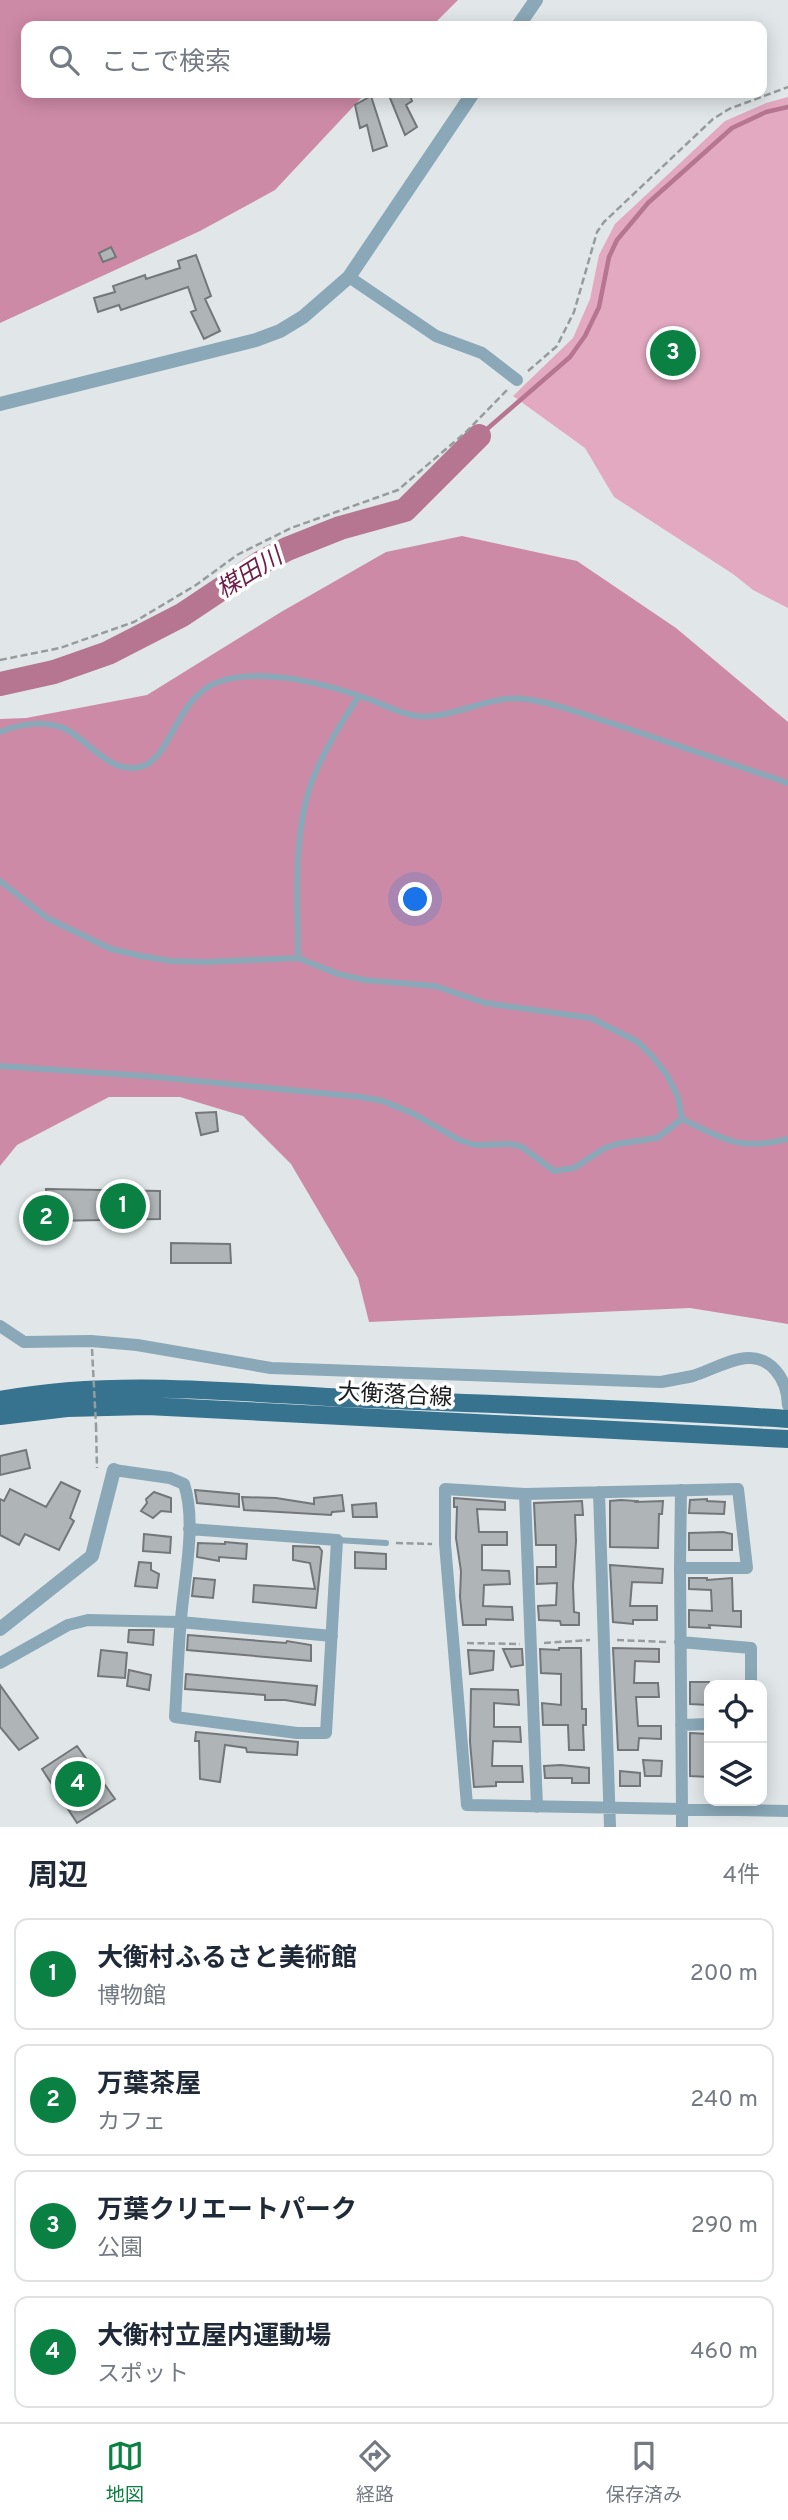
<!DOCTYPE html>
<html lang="ja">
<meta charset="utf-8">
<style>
body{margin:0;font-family:Overpass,"Noto Sans JP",sans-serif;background:#f6f6f7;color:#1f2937}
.controls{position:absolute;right:21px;bottom:21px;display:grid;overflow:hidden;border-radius:14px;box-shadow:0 4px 18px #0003}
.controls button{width:63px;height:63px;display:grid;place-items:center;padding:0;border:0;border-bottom:2px solid #e0e1e3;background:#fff;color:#1f2937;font:35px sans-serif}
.you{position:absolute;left:416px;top:900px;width:24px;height:24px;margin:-18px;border:5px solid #fff;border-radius:50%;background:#1a73e8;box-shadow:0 0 0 10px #1a73e833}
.badge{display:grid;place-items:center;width:46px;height:46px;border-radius:50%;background:#0b8043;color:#fff;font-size:23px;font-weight:700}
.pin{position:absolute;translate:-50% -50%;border:4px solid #fff;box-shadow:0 2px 7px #0006}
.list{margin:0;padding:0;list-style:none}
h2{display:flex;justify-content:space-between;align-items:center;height:91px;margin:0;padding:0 28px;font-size:30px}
h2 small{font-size:23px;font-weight:400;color:#747a83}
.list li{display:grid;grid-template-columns:46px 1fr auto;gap:21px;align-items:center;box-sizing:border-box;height:112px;margin:0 14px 14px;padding:0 14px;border:2px solid #e0e1e3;border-radius:14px}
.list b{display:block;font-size:26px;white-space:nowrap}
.list p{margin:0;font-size:23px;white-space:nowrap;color:#747a83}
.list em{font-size:23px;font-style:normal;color:#747a83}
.icon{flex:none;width:38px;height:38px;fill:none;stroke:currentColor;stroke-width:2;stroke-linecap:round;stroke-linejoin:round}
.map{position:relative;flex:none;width:788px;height:1827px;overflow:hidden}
.search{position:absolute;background:#fff;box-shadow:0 4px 18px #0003;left:21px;right:21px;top:21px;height:77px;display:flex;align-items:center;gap:18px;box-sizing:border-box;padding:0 24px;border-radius:14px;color:#747a83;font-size:26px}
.sheet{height:595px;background:#fff}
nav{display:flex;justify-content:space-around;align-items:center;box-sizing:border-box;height:98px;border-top:2px solid #e0e1e3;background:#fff;font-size:19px;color:#747a83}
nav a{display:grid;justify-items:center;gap:4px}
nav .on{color:#0b8043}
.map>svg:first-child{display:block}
.green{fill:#e2a9c0}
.forest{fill:#cd8aa6}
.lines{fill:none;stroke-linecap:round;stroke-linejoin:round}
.stream{stroke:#b67590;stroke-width:4.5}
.river{stroke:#b67590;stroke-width:24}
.building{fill:#afb4b6;stroke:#73777a;stroke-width:2}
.path{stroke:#969b9c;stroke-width:2.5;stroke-dasharray:7 3.5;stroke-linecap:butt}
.service{stroke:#8aa8b7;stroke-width:6}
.minor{stroke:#8aa8b7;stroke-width:12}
.tertiary{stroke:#8aa8b7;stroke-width:14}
.primary{stroke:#37738f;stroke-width:18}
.path-bridge{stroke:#969b9c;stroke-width:2.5;stroke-dasharray:7 3.5;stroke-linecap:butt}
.labels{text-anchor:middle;stroke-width:7;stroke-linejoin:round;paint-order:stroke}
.street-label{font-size:23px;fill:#191b1c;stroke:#fff}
.water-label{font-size:24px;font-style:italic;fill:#6d1e47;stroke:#fff}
</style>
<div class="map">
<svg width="788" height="1827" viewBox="0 0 788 1827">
<rect width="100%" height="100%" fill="#e1e7e9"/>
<path class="green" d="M788,97V608L753,590L733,574L614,497L585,448L513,396L573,338L590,299L599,255L615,224L725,121L766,103Z"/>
<path class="forest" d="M0,0H458L432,26H26V93H366L275,190L200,231L0,323Z
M462,536L577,561L676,628L788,722V1324L690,1308L369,1322L358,1278L291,1164L243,1116L180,1097H109L17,1145L0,1166V719L26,718L147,695L281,612L386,552Z"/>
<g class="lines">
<path class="stream" d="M479,436L570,357L585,336L599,307L609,257L617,240L648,203L732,128L766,112L788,107"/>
<path class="river" d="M0,684L54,672L108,653L182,615L260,563L287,549L340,528L405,510L479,436"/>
</g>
<path class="building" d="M388,93H409L412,101L406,105L417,127L405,135Z
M371,96L387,146L373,151L367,125L360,128L355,105Z
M111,247L116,257L103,262L99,253Z
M196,255L211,296L205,299L220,331L204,339L191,312L196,310L188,287L121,310L119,305L98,312L94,298L115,292L113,286L145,275L146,279L180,268L178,261Z
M216,1112L218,1131L201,1135L196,1113Z
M46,1189L160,1191V1219L49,1221Z
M171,1243L230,1244L231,1263H171Z
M26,1450L30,1468L0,1475V1456Z
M61,1482L80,1491L70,1518L74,1521L59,1550L25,1534L19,1545L0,1535V1499L4,1501L10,1489L46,1507Z
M195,1490L239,1494V1507L197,1503Z
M154,1492L171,1498V1512L161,1511L153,1518L141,1511L147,1503L146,1499Z
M342,1495L344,1511L332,1512L331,1515L244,1510L242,1497L276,1498L314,1504V1498Z
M454,1498L505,1502V1510L477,1509L479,1532H507V1545H482V1570L509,1571L510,1584L484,1585L483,1606L512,1607L513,1620L486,1619V1625H463L460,1597L461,1571L456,1538L457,1507H454Z
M707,1499V1501L725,1502L724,1514L689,1513L690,1500Z
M621,1500L637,1501L636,1502L663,1501L662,1514H659L658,1548L610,1547V1501Z
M582,1501L583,1515H575L576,1541L573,1586L574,1612L579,1613V1625H561L560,1621L539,1620L538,1606L556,1605L557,1583L537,1584V1567H556V1545H536L534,1503Z
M376,1503L377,1517H353L352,1505Z
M723,1532L732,1534V1550H689V1533Z
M144,1534L171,1537L170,1553L143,1551Z
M225,1542L247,1544L246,1559L219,1557V1561L197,1557L198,1543L225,1544Z
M293,1546L319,1547L322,1551L316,1608L253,1602L254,1585L315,1589L310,1563L293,1560Z
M355,1552L386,1554V1569L355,1568Z
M139,1562L151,1563V1570L159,1574L157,1588L135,1586Z
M610,1565L663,1569L662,1583L632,1582L630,1606H657V1620H633V1624L613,1622Z
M194,1578L215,1580L213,1598L192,1596Z
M689,1578H707V1580L732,1578L733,1611H741V1627L709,1625L710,1628L689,1627V1610L712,1611L711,1590L689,1589Z
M129,1630H154L153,1645L128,1642Z
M188,1635L286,1643L287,1641L311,1645V1661L187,1650Z
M559,1648H581L582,1709H586V1725H583L584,1750H569L568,1725H543L542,1703L561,1705V1674L541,1673L540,1649L559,1650Z
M613,1648L659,1649V1662L635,1661L634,1683H658L659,1697H636L638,1726H661V1739L639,1738L638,1750H618Z
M503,1649H522L523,1665L511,1667Z
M101,1650L127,1653L125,1678L98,1676Z
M468,1650L494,1651L493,1670L470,1674Z
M129,1670L151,1675L149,1690L127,1686Z
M186,1674L317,1686L315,1705L285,1700H265V1695L185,1689Z
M690,1682H709V1705L690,1704Z
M0,1685L38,1738L19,1750L0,1727Z
M471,1689L518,1690L519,1705L494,1703V1727H520L521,1742L493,1741L492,1766H522L523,1782H496V1786L474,1787L470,1742Z
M196,1732L298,1742L297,1755L247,1752L246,1748L225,1745L220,1782L200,1779L199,1741H195Z
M690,1733L709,1734V1777L690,1776Z
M77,1746L115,1799L77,1823L42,1769Z
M643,1760L662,1761L661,1776H645Z
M561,1765L589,1768V1783H572V1778H545L544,1766Z
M620,1771L640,1773V1786H620Z"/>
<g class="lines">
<path class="path" d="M528,371L557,346L574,312L597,232L604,222L713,119L729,109L788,87
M0,660L60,648L134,622L196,585L237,555L291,528L398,490L466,432L507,390
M96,1425L97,1468
M396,1543L432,1544
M617,1640L667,1642
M467,1643L520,1644
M544,1643L590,1640"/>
<path class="service" d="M0,732C20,724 47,719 67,730C91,743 110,774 140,767C172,760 175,695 221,681C264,667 330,685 371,700C384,705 397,712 411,715C448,723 486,694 525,699C556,703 587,716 617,725C674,744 731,764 788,783
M0,881L47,918L111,949L141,956L171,961L207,962L298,958L338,974L364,980L435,986L485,1003L591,1018L638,1042L653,1057L667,1075L678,1097L682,1119
M298,958C298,899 292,836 312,781C324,750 341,723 359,696
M0,1066L145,1076L361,1097L383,1101L414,1114L459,1140L475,1145L511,1144L522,1147L554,1171L574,1168L605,1148L617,1144L657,1138L682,1119
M682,1119C725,1140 740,1151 788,1139
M337,1540L386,1543"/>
<path class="minor" d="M349,277L436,336L482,353L517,380
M0,1326L24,1342L91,1341L137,1345L271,1368L661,1382C672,1380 683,1378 693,1376C709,1371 724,1362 740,1359C770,1353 787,1378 788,1405
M114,1470L170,1478L184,1484C197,1522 184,1580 181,1619C178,1652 177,1685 175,1717L297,1733H326L337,1540L189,1529
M599,1492L610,1827
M525,1494L537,1807
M680,1568L681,1490
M680,1642L751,1648V1685
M0,1663L68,1625L88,1620L180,1622L332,1636
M681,1725L709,1724
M682,1827V1810L680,1568H747L738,1489L525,1494L445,1489V1544L467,1805C574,1808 681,1810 788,1811"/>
<path class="tertiary" d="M518,26L536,0
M0,404L256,340L280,331L303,317L349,277L473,93
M0,1629L92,1556L114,1470"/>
<path class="primary" d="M0,1400C113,1379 230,1392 344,1398C492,1404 640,1409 788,1419
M0,1416L67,1408L147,1406L788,1439"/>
<path class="path-bridge" d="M92,1349L96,1425"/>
</g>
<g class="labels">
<g class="street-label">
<text transform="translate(395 1394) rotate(3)" y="8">大衡落合線</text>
</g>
<g class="water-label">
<text transform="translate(249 573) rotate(-32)" y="8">楳田川</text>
</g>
</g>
</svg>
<div class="controls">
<button><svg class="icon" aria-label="locate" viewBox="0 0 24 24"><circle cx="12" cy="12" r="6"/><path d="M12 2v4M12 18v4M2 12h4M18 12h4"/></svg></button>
<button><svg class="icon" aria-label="layers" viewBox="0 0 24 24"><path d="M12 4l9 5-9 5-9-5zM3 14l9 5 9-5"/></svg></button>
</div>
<div class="you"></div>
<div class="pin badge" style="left:123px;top:1206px">1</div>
<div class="pin badge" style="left:46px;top:1218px">2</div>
<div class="pin badge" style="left:673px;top:353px">3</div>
<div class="pin badge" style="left:78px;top:1784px">4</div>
<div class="search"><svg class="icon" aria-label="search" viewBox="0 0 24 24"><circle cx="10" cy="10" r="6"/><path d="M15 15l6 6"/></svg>ここで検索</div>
</div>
<section class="sheet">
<h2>周辺<small>4件</small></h2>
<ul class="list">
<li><span class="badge">1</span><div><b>大衡村ふるさと美術館</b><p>博物館</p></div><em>200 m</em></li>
<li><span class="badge">2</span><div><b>万葉茶屋</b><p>カフェ</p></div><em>240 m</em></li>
<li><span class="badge">3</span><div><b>万葉クリエートパーク</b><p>公園</p></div><em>290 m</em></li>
<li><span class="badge">4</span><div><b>大衡村立屋内運動場</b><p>スポット</p></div><em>460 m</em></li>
</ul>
</section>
<nav>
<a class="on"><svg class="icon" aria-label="map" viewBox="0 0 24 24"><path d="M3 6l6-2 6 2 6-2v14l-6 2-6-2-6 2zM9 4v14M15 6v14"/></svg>地図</a>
<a><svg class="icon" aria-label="directions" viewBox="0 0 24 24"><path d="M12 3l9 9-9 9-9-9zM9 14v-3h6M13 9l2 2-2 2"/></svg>経路</a>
<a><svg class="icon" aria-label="saved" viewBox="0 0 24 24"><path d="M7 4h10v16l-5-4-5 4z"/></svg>保存済み</a>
</nav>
